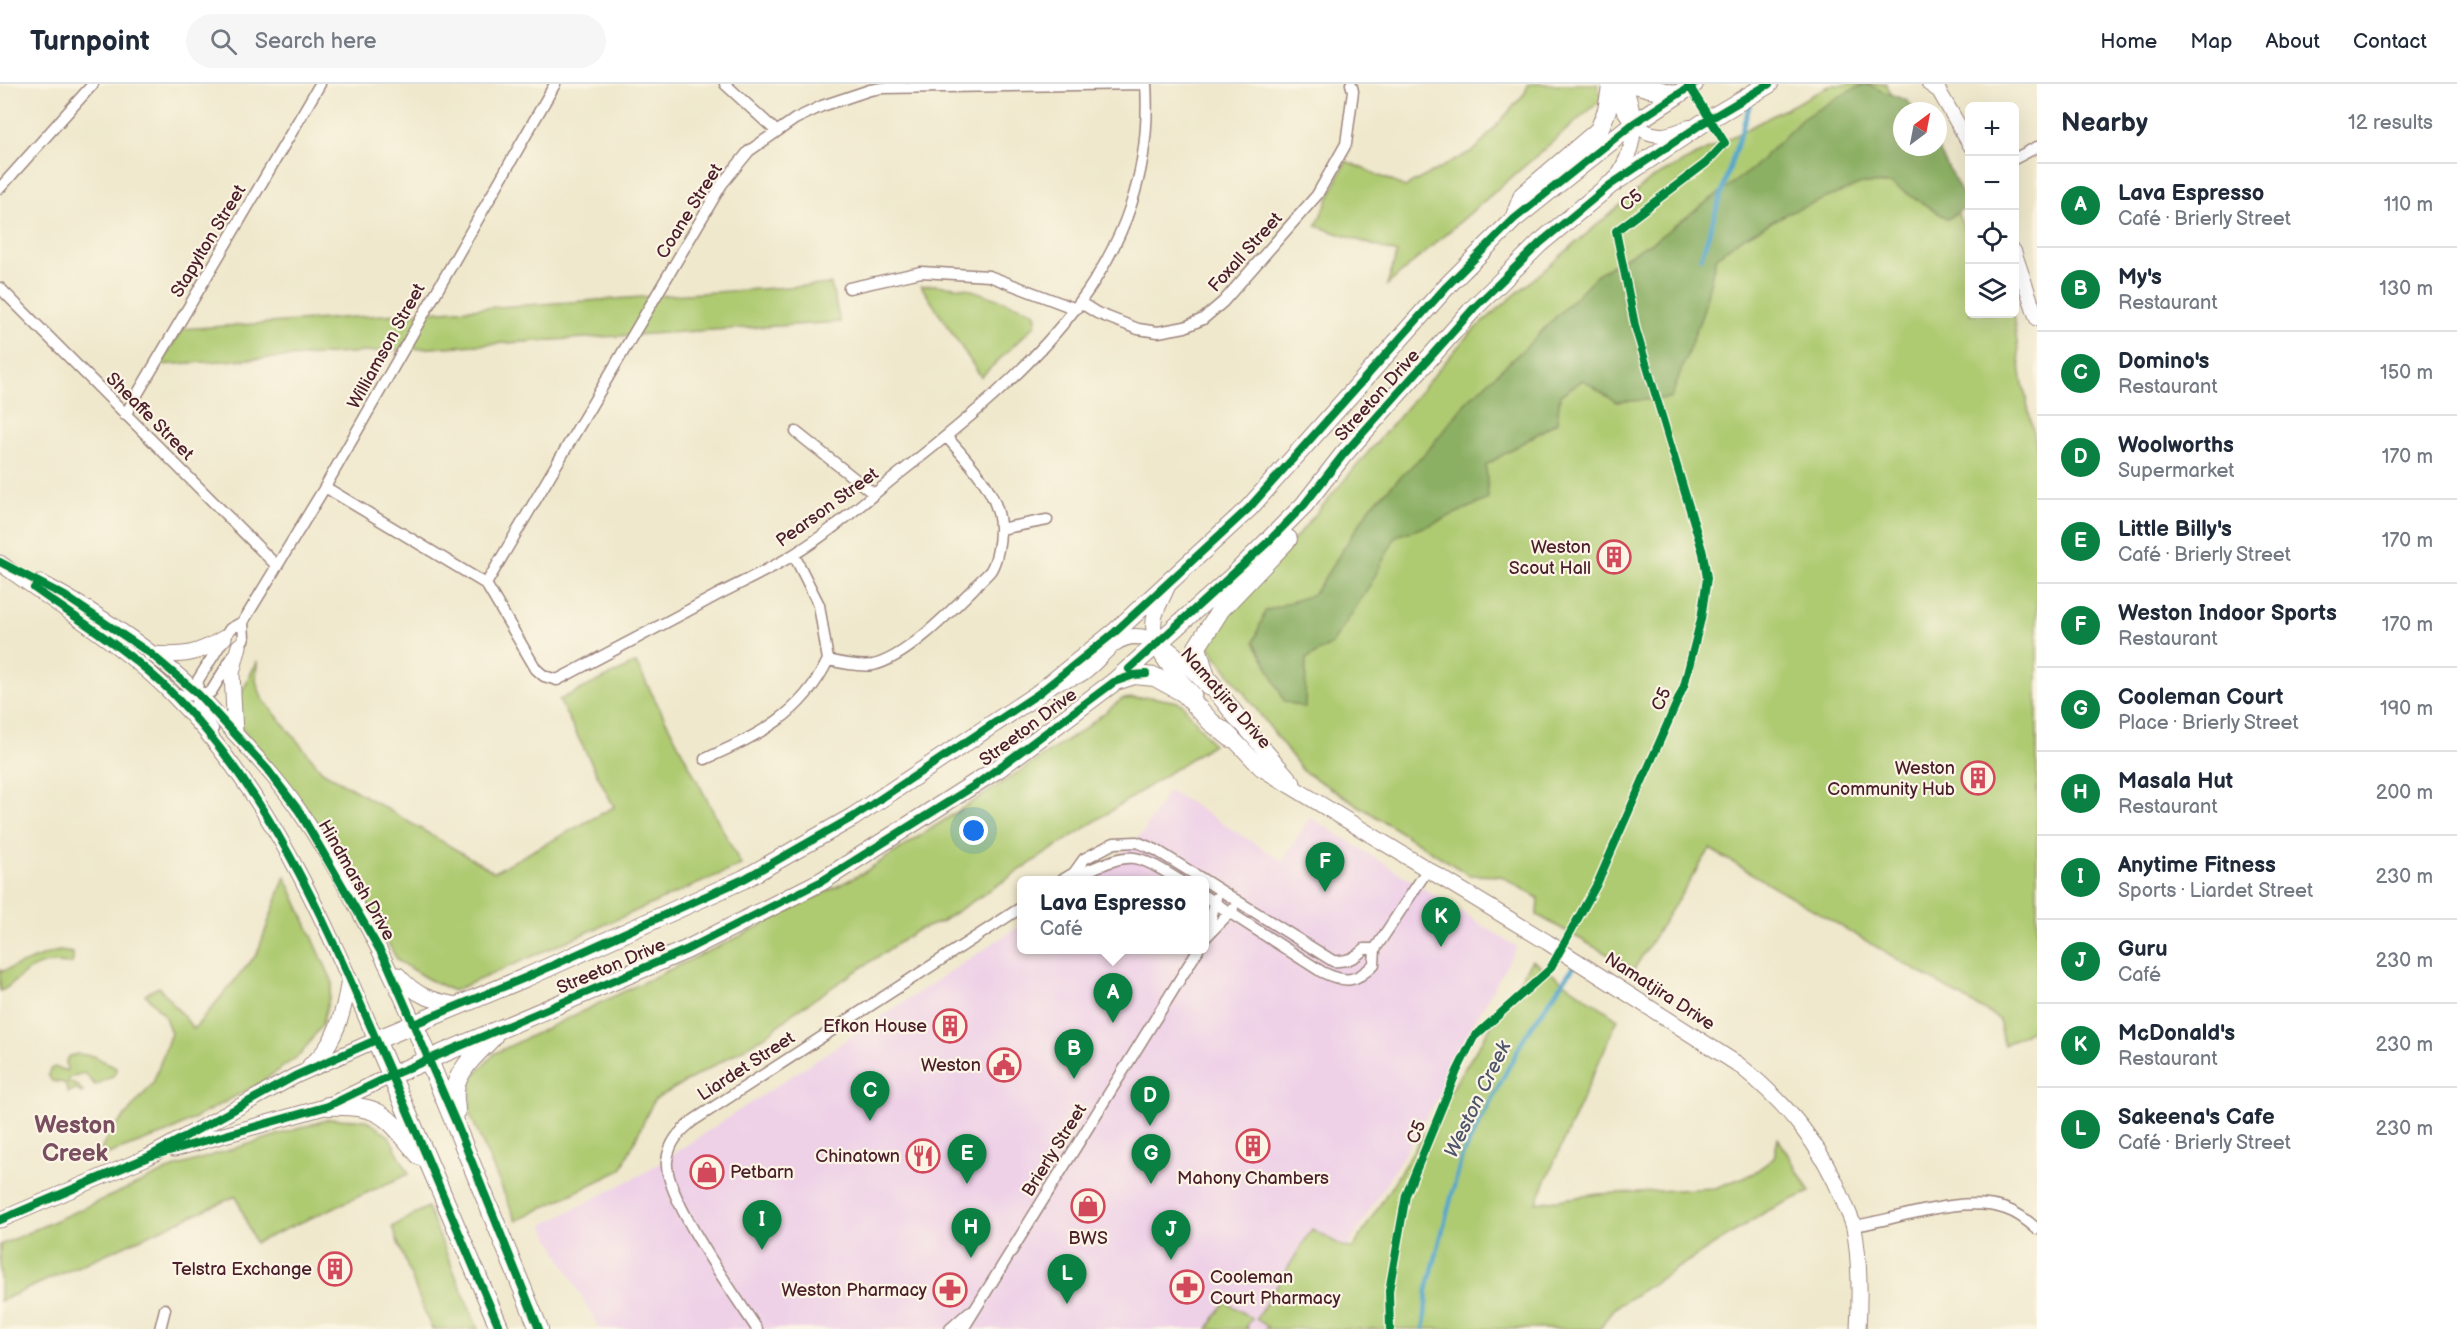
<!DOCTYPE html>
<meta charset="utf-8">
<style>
body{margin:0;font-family:"Balsamiq Sans",sans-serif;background:#f6f6f7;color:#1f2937}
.controls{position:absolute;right:18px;top:18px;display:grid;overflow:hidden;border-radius:9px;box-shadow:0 6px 24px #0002}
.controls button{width:54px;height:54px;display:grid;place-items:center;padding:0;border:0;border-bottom:2px solid #e0e1e3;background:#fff;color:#1f2937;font:30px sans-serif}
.compass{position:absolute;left:1893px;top:18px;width:54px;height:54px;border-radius:50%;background:#fff;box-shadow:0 6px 24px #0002;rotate:32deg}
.you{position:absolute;left:974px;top:747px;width:21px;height:21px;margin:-15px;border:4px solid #fff;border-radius:50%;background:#1a73e8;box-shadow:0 0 0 9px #1a73e833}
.badge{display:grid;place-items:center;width:39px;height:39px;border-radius:50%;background:#0b8043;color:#fff;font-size:20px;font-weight:700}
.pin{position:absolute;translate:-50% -50px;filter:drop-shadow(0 2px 3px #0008)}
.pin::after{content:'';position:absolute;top:32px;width:21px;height:18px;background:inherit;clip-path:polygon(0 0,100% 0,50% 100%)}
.popup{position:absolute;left:1017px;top:792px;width:192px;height:78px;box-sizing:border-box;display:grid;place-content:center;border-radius:9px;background:#fff;filter:drop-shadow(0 2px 4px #0005);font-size:20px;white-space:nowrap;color:#747a83}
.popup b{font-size:22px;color:#1f2937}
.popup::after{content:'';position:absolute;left:50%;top:100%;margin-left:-12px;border:12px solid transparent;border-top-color:#fff}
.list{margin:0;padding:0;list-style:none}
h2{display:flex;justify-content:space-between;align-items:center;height:78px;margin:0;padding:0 24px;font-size:26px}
h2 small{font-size:20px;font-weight:400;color:#747a83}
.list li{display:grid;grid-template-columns:39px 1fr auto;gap:18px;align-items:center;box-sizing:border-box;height:84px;padding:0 24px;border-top:2px solid #e0e1e3}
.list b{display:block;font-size:22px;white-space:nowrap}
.list p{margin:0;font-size:20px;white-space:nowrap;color:#747a83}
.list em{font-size:20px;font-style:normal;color:#747a83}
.icon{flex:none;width:33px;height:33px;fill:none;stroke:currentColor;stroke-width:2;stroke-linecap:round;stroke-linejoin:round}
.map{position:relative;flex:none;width:2037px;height:1245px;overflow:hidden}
header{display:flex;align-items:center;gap:36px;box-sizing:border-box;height:84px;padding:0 30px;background:#fff;border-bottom:2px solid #e0e1e3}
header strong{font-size:28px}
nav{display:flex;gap:33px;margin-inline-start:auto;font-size:21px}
.search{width:420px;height:54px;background:#f6f6f7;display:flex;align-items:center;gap:15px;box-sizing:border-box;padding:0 21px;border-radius:33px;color:#747a83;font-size:22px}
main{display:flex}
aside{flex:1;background:#fff}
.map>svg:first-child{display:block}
.built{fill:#eed0e7}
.green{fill:#afcb72;stroke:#7c754e;stroke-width:1.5}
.forest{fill:#8baf64;stroke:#6a6748;stroke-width:1.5}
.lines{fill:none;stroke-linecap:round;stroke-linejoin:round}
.stream{stroke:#4ea5cb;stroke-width:4.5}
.minor-casing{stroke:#9c847c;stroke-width:13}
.tertiary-casing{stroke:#9c847c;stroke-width:16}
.secondary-casing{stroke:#9c847c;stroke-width:17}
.primary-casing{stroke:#9c847c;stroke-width:20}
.minor{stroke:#fff;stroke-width:10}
.tertiary{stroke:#fff;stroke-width:14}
.secondary{stroke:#fff;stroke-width:15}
.primary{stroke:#fff;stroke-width:18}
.cycleway-casing{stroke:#fcf5e5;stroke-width:11}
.cycleway{stroke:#00873e;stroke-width:8}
.labels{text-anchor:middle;stroke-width:4.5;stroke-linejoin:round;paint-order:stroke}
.street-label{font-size:18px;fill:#4a1f2b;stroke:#fcf5e5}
.poi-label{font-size:18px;fill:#4a1f2b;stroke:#fcf5e5;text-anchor:end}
.water-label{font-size:20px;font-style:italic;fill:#4c556b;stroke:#fcf5e5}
.district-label{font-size:24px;font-weight:bold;fill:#794e61;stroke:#fcf5e5}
</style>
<header>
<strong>Turnpoint</strong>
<div class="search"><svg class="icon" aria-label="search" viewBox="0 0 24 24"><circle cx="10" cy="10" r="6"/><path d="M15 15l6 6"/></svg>Search here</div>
<nav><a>Home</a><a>Map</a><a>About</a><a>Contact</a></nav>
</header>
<main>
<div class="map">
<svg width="2037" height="1245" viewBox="0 0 2037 1245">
<rect width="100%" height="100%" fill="#fcf5e5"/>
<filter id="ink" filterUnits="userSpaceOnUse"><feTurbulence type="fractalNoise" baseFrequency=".0167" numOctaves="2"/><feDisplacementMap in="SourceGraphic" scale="12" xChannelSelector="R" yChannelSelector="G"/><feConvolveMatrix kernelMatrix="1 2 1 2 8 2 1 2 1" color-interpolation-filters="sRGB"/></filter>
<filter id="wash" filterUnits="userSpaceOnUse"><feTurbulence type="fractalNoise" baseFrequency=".008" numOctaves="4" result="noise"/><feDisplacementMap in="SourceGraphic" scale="24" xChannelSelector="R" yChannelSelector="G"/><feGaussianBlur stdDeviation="1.35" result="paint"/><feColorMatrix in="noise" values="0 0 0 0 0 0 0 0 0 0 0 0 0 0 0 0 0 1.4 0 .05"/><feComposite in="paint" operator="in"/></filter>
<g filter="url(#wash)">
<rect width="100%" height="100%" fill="#efe8cc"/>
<path class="built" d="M1169,706L1283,777L1310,733L1517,863L1448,984L1450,994L1298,1245H599L543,1141L644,1089L1021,841L1022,866H1204V796H1089L1104,786L1142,750Z"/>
<path class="green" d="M1528,0H1597L1602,15L1387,201L1397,169L1316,142L1346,77L1405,103L1476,65L1525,9Z
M1833,0H1886L1902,27V63L1944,96L1969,157L1970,230H2013L2022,295L2037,365V943L2004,961L1999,935L1710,765L1634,885L1537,831L1538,814L1501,792L1469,791L1303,687L1206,559L1226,525L1291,459L1469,250L1651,95Z
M831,200L840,238L160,281L182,245Z
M935,201L966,204L1033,227L1036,232L1035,241L981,293L921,202Z
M257,577L256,597L262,614L322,687L494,788L614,723L559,616L636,579L741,781L453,907L426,894L398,877L336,766L231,631Z
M1150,613L1178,618L1183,621L1213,660L941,838L918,846L792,930L764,953L654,1016L621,1086L516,1137L470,1030L471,995L495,969L738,853L863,789L1080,648L1122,615Z
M285,792L333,899L322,941L301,970L260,999L169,1048L97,1074L108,1052L153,999L171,949L164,931L145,910L159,903L194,945L257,870Z
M59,867L73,869V877L71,880C49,878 37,878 20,893C13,898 9,904 0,907V886L2,887C22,881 40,871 59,867Z
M1532,876L1618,935L1536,1119L1598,1110L1715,1104L1752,1090L1774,1074L1778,1054L1810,1108L1767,1127L1613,1225L1600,1245H1265L1268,1243L1256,1235L1312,1145L1344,1163L1353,1164Z
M78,970L94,972L116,984V987L113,992L95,1001L84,989L70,993L68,998L78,1002L83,1008L81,1009L75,1005L68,1009L65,999L52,997L48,991L50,986L54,983L67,987L66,977L70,972Z
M329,1035L366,1036L389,1052L409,1090L255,1159L236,1112L0,1217V1161L178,1082Z
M427,1123L478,1245H432L427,1234L392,1143Z
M1225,1217L1252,1235L1246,1243L1250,1245H1208Z"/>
<path class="forest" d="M1865,0L1908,17L1915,27H1902V63H1937L1968,121L1948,135L1892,100H1862L1786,130L1737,157L1716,174L1703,228L1671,314L1616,318L1583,296L1560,311L1557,338L1486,381L1488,415L1430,441L1396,452L1369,503L1332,560L1306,575L1305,624L1284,617L1265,577L1254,558L1265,527L1314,510L1371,422L1429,365L1467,317L1527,262L1599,189L1655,156L1753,84L1803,34L1846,9Z"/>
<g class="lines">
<path class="stream" d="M1701,174L1751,17
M1424,1245L1427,1206L1462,1072L1525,952L1574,882"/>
</g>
</g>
<g filter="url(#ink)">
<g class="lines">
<defs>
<path id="minor" d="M725,0L776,47
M2014,75L2037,63
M0,104L93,0
M0,204L277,482
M849,204L921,188L989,192L1076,225
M1081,219L1097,229L1138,245L1158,248L1185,243L1203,235L1223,218L1317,111L1346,60L1353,7L1351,0
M125,331L320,0
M796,348L874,410
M325,403L486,500L536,585L544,592L557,596C610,568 664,540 717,511C742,498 769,486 793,471C833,447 868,414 905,385C1032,285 1157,178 1146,0
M1000,445L1047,436
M486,500L722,100L749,67L795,35L822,22L870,6L882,4L1146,0
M828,576C841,579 860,583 873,581C906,574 952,526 975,503C979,497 987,492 991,486C997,476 1000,458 1000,446C1001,409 968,378 946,352
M171,608L185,612L211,608L244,554L243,538
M213,645L196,621L198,596L230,545L243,538L325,403L555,0
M705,675C758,651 801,632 828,576L819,521L794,471
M1074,789H1082C1132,768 1132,767 1179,796
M1062,796L1074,789L1084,775L1114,759L1137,758L1156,766L1333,877C1345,878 1355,875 1364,865H1375
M1204,812L1322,888C1345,899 1356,899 1374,880L1375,865L1428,785
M1207,851L1216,814
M1204,855L1233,825
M1854,1142C1900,1135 1960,1110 2006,1125C2018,1129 2028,1137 2037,1145
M160,1245L165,1225
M757,1245C736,1213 663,1111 667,1077C669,1058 680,1047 694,1036L1022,823
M950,1245L969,1228
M963,1245L1198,866"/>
<path id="tertiary" d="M1929,0L1939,7L1970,61
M1611,2C1620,23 1636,52 1662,51C1671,51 1681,46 1689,43
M1614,97C1637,64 1639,36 1624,0
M2014,167L2037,235"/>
<path id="secondary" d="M0,479C54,519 124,561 171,609C268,706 322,831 376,956L295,992L148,1073L0,1136
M40,498C96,528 154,566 199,611C213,625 226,640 239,654C261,678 282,701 300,728C344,794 382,867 414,940
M1168,501C1164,511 1158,521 1155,531C1147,563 1175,590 1194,611
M151,570C184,572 196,571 224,554
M1057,598C1064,596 1072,594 1079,591C1092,584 1102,569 1114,560C1149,534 1188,582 1209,604
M1232,628L1293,699
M1224,645L1261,684L1547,858L1739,981C1786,1019 1822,1061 1844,1118C1847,1126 1852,1135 1854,1144C1860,1177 1860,1211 1858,1245
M235,650L232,589L239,562
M398,891C416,912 430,916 457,921
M310,981C336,962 345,924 349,894
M174,1065L328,1022L392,991"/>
<path id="primary" d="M1635,0L1676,11
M1514,135L1523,111L1599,46L1607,26L1611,3
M1119,596L1134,591L1155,593L1184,609L1211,638L1231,654
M1240,637L1206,593L1197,563L1221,525L1288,455
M414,940L539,1245
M392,991L686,866L822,797L999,684L1114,598L1231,494L1304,421L1343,371L1474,224L1540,159L1610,101L1703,39L1769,0
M328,1022C383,1020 387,1033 420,1072
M456,1027C456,1021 454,1014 455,1007C456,987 479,967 493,953
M500,1245L376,956L527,893L744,795L853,733L1038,610L1115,548L1249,424L1446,203L1514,135L1634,39L1694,0"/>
</defs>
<use href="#minor" class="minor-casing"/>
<use href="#tertiary" class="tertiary-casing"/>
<use href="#secondary" class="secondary-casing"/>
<use href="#primary" class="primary-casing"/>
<use href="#minor" class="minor"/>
<use href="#tertiary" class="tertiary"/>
<use href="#secondary" class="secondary"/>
<use href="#primary" class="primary"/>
<defs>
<path id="cycleway" d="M0,478L65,512L151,570L198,610L267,685L299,727L386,877L457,1041L539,1245
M34,504C80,537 131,568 171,608C267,705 322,830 375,953C418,1050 458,1148 500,1245
M1129,585L1268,458L1304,421L1343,371L1474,224L1540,159L1610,101L1703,39L1769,0
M414,940L527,893L744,795L853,733L1038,610L1115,548L1249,424L1446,203L1514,135L1634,39L1694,0
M148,1073L328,1022L392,991L686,866L822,797L977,700L1114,598L1134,591L1146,590
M0,1136L148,1073L295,992L376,956
M1390,1245L1389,1207L1406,1111L1457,987L1474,953L1550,885L1597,800L1684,602L1701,535L1707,494L1703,469L1636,246L1616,147L1706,79L1725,59L1688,0"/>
</defs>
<use href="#cycleway" class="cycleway-casing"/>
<use href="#cycleway" class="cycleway"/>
</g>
</g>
<defs>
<symbol id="building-ring" viewBox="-11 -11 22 22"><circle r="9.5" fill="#fcf5e5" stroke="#d1495b" stroke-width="1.5"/><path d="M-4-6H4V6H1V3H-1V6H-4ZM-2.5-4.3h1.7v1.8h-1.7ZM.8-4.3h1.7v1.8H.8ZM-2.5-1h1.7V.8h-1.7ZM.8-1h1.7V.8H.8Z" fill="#d1495b"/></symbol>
<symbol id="civic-ring" viewBox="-11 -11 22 22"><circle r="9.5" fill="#fcf5e5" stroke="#d1495b" stroke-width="1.5"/><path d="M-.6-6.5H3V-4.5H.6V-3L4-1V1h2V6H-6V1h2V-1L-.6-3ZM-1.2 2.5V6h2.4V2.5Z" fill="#d1495b"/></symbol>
<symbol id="restaurant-ring" viewBox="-11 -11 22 22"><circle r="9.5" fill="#fcf5e5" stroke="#d1495b" stroke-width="1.5"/><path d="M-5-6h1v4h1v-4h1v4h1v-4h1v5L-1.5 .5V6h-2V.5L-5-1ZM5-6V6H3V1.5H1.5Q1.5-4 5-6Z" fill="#d1495b"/></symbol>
<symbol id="shop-ring" viewBox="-11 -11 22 22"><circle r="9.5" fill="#fcf5e5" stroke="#d1495b" stroke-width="1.5"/><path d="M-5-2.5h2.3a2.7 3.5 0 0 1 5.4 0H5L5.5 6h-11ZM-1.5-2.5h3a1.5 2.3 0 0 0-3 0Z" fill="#d1495b"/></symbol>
<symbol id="pharmacy-ring" viewBox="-11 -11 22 22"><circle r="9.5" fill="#fcf5e5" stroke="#d1495b" stroke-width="1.5"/><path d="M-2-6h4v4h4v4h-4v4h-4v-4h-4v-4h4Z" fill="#d1495b"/></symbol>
</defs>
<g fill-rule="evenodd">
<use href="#building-ring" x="1595" y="454" width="38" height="38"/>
<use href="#building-ring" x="1959" y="675" width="38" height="38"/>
<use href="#building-ring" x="931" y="923" width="38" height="38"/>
<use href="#civic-ring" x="985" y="962" width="38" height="38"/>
<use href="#building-ring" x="1234" y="1043" width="38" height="38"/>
<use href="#restaurant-ring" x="904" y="1053" width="38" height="38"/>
<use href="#shop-ring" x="688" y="1069" width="38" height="38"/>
<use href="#shop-ring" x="1069" y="1103" width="38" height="38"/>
<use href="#building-ring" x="316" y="1166" width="38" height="38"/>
<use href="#pharmacy-ring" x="1168" y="1184" width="38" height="38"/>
<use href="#pharmacy-ring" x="931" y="1187" width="38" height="38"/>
</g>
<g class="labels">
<g class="street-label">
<text transform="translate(1631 116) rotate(-39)" y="6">C5</text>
<text transform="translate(689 127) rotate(-58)" y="6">Coane Street</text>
<text transform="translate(208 157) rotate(-59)" y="6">Stapylton Street</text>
<text transform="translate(1245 168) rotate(-48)" y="6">Foxall Street</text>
<text transform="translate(386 262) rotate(-61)" y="6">Williamson Street</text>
<text transform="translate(1377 311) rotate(-48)" y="6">Streeton Drive</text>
<text transform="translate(150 332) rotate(45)" y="6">Sheaffe Street</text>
<text transform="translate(827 423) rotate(-36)" y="6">Pearson Street</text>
<text transform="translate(1226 614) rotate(49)" y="6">Namatjira Drive</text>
<text transform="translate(1661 615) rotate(-66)" y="6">C5</text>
<text transform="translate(1028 643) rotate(-37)" y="6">Streeton Drive</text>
<text transform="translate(357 796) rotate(60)" y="6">Hindmarsh Drive</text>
<text transform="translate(611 882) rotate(-23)" y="6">Streeton Drive</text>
<text transform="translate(1660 907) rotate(33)" y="6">Namatjira Drive</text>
<text transform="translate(746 982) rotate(-33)" y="6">Liardet Street</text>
<text transform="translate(1416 1048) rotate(-68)" y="6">C5</text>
<text transform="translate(1054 1066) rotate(-58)" y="6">Brierly Street</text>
</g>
<g class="poi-label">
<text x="1591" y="469">Weston<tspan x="1591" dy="21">Scout Hall</tspan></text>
<text x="1955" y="690">Weston<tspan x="1955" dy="21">Community Hub</tspan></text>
<text x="927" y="948">Efkon House</text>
<text x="981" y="987">Weston</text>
<text x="900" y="1078">Chinatown</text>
<text x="730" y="1094" text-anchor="start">Petbarn</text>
<text x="1253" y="1100" text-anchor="middle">Mahony Chambers</text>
<text x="1088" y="1160" text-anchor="middle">BWS</text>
<text x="312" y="1191">Telstra Exchange</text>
<text x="1210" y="1199" text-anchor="start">Cooleman<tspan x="1210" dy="21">Court Pharmacy</tspan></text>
<text x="927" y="1212">Weston Pharmacy</text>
</g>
<g class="water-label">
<text transform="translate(1477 1015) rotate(-64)" y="7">Weston Creek</text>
</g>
<g class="district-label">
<text x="75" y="1049">Weston<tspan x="75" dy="28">Creek</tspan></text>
</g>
</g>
</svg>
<div class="controls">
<button>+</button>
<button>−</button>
<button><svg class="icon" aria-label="locate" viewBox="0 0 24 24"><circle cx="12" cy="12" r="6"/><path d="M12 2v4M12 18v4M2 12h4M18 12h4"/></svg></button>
<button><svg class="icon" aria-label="layers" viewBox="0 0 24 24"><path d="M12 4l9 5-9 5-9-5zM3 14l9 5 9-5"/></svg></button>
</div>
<svg class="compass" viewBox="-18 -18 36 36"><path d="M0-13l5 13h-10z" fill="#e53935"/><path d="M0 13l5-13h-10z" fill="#747a83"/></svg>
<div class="you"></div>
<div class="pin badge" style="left:1113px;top:939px">A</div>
<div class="popup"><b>Lava Espresso</b>Café</div>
<div class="pin badge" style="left:1074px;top:995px">B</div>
<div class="pin badge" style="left:870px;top:1037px">C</div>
<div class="pin badge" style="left:1150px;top:1042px">D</div>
<div class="pin badge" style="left:967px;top:1100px">E</div>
<div class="pin badge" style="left:1325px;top:808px">F</div>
<div class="pin badge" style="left:1151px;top:1100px">G</div>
<div class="pin badge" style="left:971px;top:1174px">H</div>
<div class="pin badge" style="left:762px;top:1166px">I</div>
<div class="pin badge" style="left:1171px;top:1176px">J</div>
<div class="pin badge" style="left:1441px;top:863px">K</div>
<div class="pin badge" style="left:1067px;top:1220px">L</div>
</div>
<aside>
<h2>Nearby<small>12 results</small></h2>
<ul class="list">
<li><span class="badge">A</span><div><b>Lava Espresso</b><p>Café · Brierly Street</p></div><em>110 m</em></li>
<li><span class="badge">B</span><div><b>My's</b><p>Restaurant</p></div><em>130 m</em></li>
<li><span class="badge">C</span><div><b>Domino's</b><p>Restaurant</p></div><em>150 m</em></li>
<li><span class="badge">D</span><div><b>Woolworths</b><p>Supermarket</p></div><em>170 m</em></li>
<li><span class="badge">E</span><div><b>Little Billy's</b><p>Café · Brierly Street</p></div><em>170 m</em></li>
<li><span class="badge">F</span><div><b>Weston Indoor Sports</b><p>Restaurant</p></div><em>170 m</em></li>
<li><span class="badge">G</span><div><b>Cooleman Court</b><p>Place · Brierly Street</p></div><em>190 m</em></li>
<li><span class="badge">H</span><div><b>Masala Hut</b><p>Restaurant</p></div><em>200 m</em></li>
<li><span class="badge">I</span><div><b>Anytime Fitness</b><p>Sports · Liardet Street</p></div><em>230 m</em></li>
<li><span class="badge">J</span><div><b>Guru</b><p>Café</p></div><em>230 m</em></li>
<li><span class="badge">K</span><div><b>McDonald's</b><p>Restaurant</p></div><em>230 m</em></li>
<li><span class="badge">L</span><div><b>Sakeena's Cafe</b><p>Café · Brierly Street</p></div><em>230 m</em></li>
</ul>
</aside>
</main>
